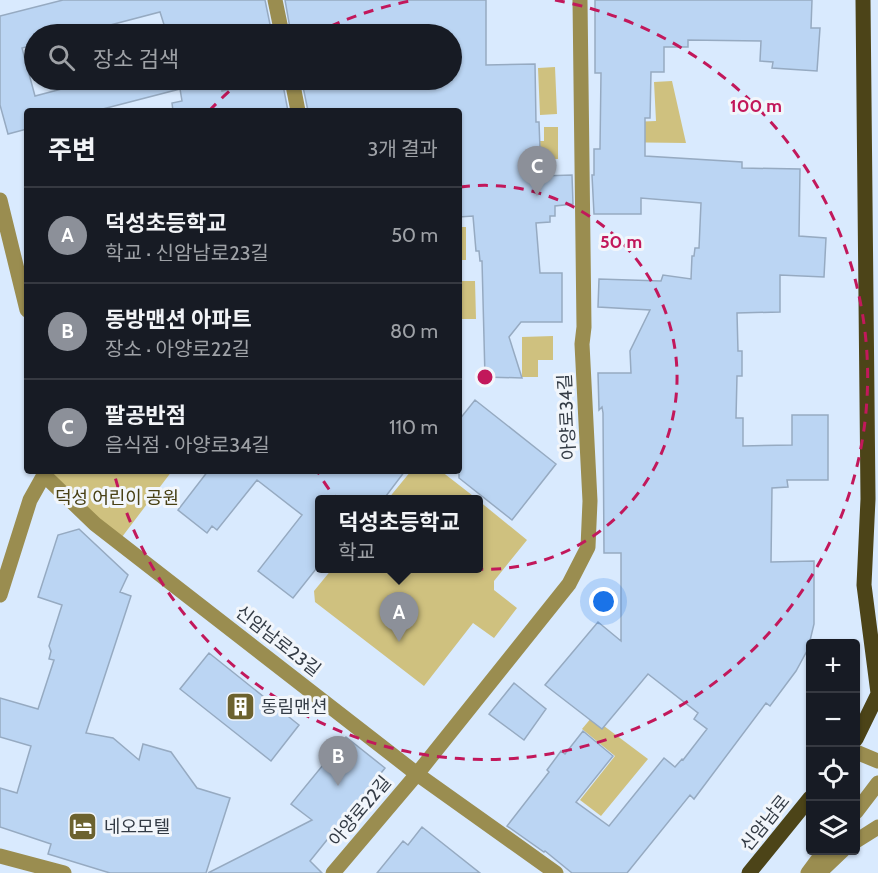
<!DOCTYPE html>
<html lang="ko">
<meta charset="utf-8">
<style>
body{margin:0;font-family:Cabin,"Noto Sans KR",sans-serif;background:#20242c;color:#f1f3f6}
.controls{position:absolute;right:18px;bottom:18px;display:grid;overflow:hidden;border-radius:6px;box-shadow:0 2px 4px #0004}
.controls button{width:54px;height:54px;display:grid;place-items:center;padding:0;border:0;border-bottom:2px solid #363941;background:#171b24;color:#f1f3f6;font:30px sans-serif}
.you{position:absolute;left:604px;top:602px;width:21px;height:21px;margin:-15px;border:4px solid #fff;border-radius:50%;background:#1a73e8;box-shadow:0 0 0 9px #1a73e833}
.badge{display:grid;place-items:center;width:39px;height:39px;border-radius:50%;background:#8c9099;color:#fff;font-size:20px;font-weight:700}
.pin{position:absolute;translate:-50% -50px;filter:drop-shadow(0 2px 3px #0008)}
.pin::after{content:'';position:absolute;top:32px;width:21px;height:18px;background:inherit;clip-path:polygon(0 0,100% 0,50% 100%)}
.popup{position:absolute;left:315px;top:495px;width:168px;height:78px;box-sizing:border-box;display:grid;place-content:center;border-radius:6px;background:#171b24;filter:drop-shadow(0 2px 4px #0005);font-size:20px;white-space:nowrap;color:#9ea1a6}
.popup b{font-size:22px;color:#f1f3f6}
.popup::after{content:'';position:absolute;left:50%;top:100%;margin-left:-12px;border:12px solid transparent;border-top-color:#171b24}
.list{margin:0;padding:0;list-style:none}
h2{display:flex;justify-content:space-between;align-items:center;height:78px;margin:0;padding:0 24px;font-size:26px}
h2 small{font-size:20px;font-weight:400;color:#9ea1a6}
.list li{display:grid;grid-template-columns:39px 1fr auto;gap:18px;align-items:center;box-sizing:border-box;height:96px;padding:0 24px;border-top:2px solid #363941}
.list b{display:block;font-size:22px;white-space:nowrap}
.list p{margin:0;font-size:20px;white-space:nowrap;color:#9ea1a6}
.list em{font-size:20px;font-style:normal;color:#9ea1a6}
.icon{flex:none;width:33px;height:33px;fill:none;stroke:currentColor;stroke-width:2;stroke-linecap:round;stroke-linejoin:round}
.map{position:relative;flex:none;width:878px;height:873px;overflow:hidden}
.search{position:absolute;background:#171b24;box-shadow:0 2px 4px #0004;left:24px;top:24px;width:438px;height:66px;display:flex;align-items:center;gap:15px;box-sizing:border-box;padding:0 21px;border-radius:33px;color:#9ea1a6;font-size:22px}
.panel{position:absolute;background:#171b24;box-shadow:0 2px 4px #0004;left:24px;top:108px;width:438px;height:366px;border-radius:6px}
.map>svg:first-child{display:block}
.green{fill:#cfc17f}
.building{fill:#bbd5f3;stroke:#96aac1;stroke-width:1.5}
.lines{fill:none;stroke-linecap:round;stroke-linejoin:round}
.minor{stroke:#9a8d50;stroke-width:15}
.major{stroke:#4c4418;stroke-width:15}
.ring{fill:none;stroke:#c2185b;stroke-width:3;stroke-dasharray:10 8}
.labels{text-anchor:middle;stroke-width:6;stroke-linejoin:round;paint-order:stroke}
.street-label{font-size:18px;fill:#343c46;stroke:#f2f6fb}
.park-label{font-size:18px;fill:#484014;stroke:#f2f6fb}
.poi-label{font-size:18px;fill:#343c46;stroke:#f2f6fb;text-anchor:start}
.centre{fill:#c2185b;stroke:#f2f6fb;stroke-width:3}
.ring-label{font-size:18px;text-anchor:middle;font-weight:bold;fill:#c2185b;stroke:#f2f6fb;stroke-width:6;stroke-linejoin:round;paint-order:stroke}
</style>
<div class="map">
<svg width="878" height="873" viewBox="0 0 878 873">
<rect width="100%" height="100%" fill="#d9eafe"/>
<path class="green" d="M555,67L557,114L540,115L538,68Z
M672,81L686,143L606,142V123L656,121L654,82Z
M544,127H558V159L532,160V141H544Z
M459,227H466V260H459Z
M461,281H475L476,319H462Z
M553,336V360H538V377H522V337Z
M50,471H172L122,537L100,520Z
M411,471H441L477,499H388Z
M479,501L527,540L494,581V590L517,608L494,638L473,623L424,686L315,602L314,591L332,569L478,568Z
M592,717L648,759L601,816L580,800L615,756L582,729Z"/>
<path class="building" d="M63,0H265L272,34H167L160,12L76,34H34V45L22,48L35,96L88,82L87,80H220L222,91L268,80L270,87L283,85L288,111H173L172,103L182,101L180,89L95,111H27V129L8,134L0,105V16Z
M285,0H486V65L535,64L536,122H539L541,176L572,175L573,204L555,206V216H550V222L536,223L540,273H562V322H521L509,337L522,378L485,377L482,261H480L479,251H476L473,216L459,217V111H308L302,82L316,80H452V34H406V32L359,30L360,34H291Z
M595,0H812L811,28H820L817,71L772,68L773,62L760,61L761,41L688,40V47H664V72H651L650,118H645V156L742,162V168L800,169L799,236L826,238L824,277L780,275V312L737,313L738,351H742V376H737L736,418H743V446L792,445V415H828V480H787L788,487L772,488L771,562L814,561V624L808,649L796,671L770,706L766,703L694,799L690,795L627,873H572L545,851L544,852L507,826L549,772L547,770L561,751L565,754L583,731L613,756L576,802L609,826L664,758L675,767L682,759L683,760L707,729L694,719L698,713L648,674L602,729L545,685L598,622L621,641V553H604L603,413L602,407L599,410L598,373H631L630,351L650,310L598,307L599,279L661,281L663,275L691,279L692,256H694L695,248H699L701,203L641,198V214H594L592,175H594V149H600L601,73H595Z
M475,400L556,464L512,520L459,478V420Z
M208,471H405L383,500H320V564L293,598L258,571L302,515L257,480L217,530L212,526L207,533L178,510Z
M79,529L128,575L120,592L131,596L86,733L113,738L139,760L143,744L171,752L197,788L230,798L206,873H110L48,854L51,844L0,827V788L17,793L31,746L0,737V698L38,709L54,660L49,659L51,651L49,646L62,605L38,597L58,535Z
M209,653L299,725L271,761L180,689Z
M514,683L546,709L524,740L489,714Z
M346,737L385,768L310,861L322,873H208L312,820L291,804Z
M422,827L480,873H377L403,841L408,845Z"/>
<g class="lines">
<path class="minor" d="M275,0L282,34
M292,80L298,111
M0,200L27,310
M44,471V475L95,524L417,774L556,873
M0,595L30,500L44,475
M856,752L878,761
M856,812L878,783
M856,841L878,827
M0,856L64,873
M333,873L417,774L569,584L588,547L590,501L582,344L584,327L580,0
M808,873L825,850
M819,873L843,850"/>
<path class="major" d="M863,0L868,499L864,585L878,693
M856,739L878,694
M749,873L810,798"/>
</g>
<g class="ring">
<path d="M460 187A192 192 0 1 1 318 472"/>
<path d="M209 111A383 383 0 0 1 241 81M314 34A383 383 0 0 1 415 0M555 0A383 383 0 1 1 114 473"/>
</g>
<defs>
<symbol id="building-square" viewBox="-11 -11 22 22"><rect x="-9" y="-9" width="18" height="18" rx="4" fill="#6c622f" stroke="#f2f6fb"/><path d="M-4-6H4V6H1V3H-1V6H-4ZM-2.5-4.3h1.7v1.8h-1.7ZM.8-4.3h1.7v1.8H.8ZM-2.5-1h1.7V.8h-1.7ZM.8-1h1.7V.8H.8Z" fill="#fff"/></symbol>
<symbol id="hotel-square" viewBox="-11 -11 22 22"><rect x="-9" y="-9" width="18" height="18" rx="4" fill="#6c622f" stroke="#f2f6fb"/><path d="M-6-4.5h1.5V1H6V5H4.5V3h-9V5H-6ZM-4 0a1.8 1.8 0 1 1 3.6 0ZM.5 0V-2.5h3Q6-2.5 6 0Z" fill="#fff"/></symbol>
</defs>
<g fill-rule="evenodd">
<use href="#building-square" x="224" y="690" width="33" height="33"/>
<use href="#hotel-square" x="66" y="810" width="33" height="33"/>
</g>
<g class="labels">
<g class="street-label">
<text transform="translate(567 417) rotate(-93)" y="6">아양로34길</text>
<text transform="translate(278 641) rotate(38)" y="6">신암남로23길</text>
<text transform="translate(360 811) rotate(-50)" y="6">아양로22길</text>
<text transform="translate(765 823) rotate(-51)" y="6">신암남로</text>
</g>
<g class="park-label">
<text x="117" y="504">덕성 어린이 공원</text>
</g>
<g class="poi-label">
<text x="261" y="713">동림맨션</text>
<text x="104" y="833">네오모텔</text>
</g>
</g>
<circle cx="485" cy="377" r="9" class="centre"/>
<g class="ring-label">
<text x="756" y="112">100 m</text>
<text x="621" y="248">50 m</text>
</g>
</svg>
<div class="controls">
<button>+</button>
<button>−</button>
<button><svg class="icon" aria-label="locate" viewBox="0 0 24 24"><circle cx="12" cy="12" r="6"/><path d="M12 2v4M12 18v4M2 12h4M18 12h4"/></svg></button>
<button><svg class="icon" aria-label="layers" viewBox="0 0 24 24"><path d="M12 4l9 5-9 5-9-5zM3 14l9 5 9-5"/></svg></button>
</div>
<div class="you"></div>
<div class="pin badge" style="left:399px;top:642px">A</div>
<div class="popup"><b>덕성초등학교</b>학교</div>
<div class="pin badge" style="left:338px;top:786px">B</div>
<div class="pin badge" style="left:537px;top:196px">C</div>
<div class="search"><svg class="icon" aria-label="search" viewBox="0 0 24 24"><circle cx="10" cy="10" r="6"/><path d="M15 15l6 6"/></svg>장소 검색</div>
<section class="panel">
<h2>주변<small>3개 결과</small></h2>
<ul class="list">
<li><span class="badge">A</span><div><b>덕성초등학교</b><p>학교 · 신암남로23길</p></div><em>50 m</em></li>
<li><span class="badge">B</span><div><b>동방맨션 아파트</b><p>장소 · 아양로22길</p></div><em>80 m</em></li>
<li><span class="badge">C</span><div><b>팔공반점</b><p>음식점 · 아양로34길</p></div><em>110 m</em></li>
</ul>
</section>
</div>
